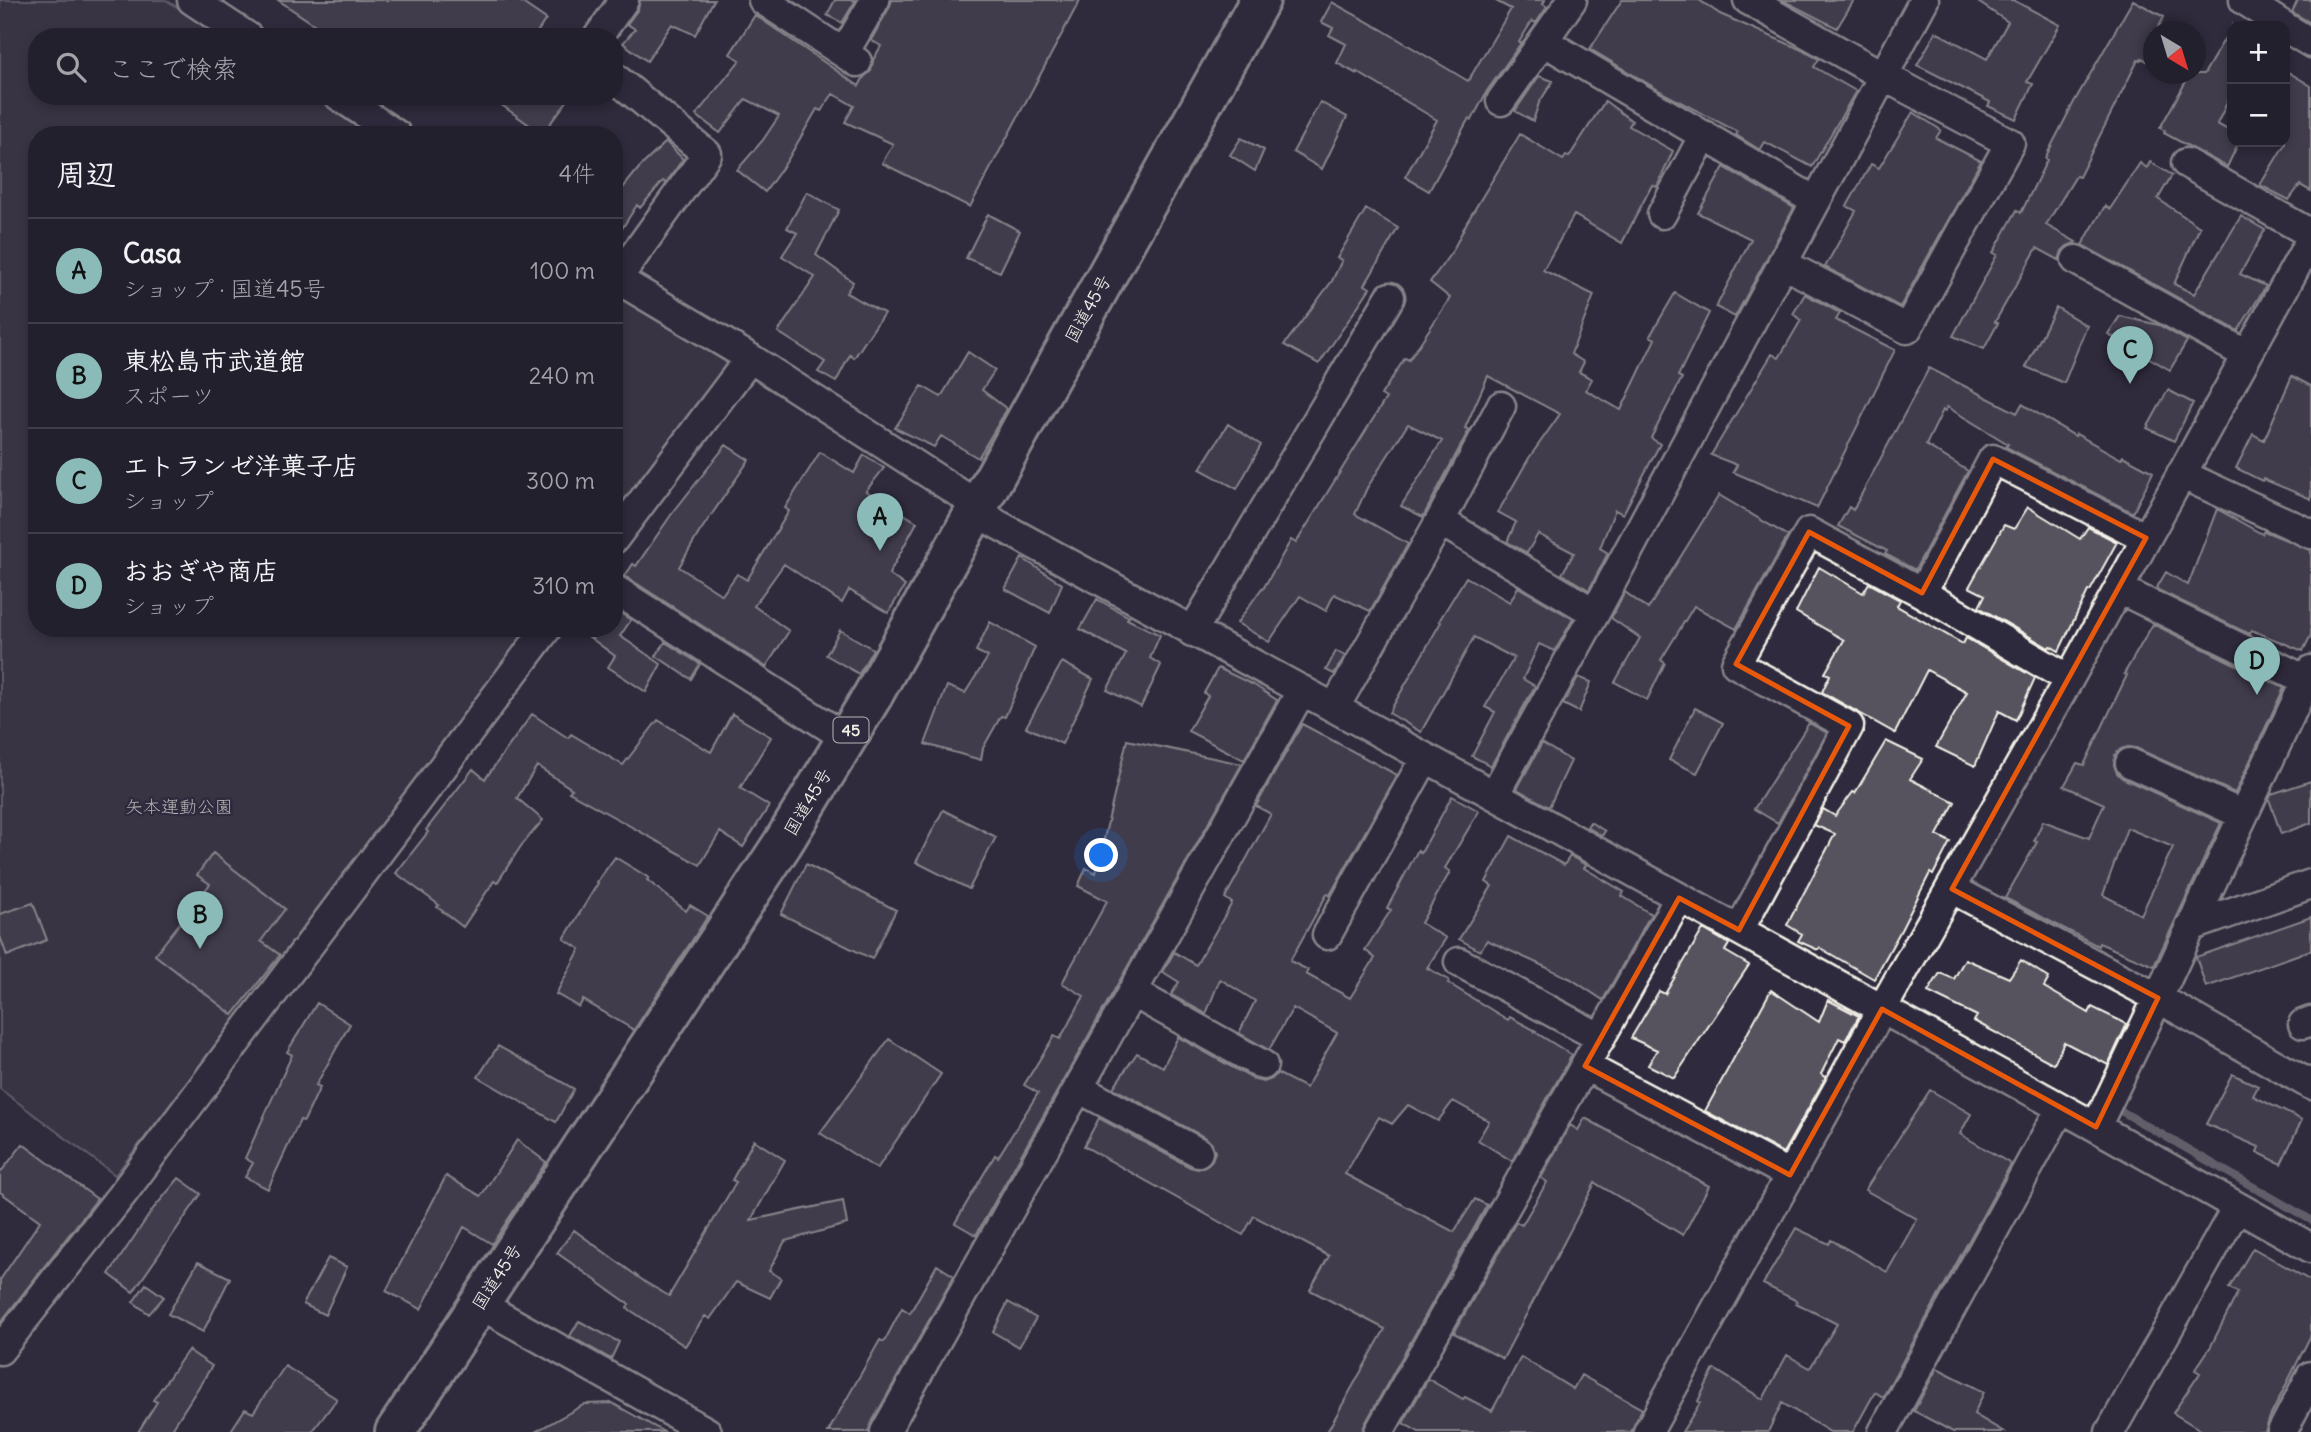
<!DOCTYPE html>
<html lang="ja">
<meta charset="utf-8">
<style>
body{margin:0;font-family:Delius,"Klee One",sans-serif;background:#2b2836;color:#f1f3f6}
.controls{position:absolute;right:21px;top:21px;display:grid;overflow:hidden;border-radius:14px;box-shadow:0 4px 10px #0003}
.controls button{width:63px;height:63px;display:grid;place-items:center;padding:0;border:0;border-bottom:2px solid #403e4a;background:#23202e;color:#f1f3f6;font:35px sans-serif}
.compass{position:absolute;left:2143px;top:21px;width:63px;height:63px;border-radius:50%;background:#23202e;box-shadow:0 4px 10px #0003;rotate:142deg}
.you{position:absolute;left:1102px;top:856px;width:24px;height:24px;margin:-18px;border:5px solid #fff;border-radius:50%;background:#1a73e8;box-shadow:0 0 0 10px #1a73e833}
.badge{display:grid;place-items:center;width:46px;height:46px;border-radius:50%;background:#8bbbb9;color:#111;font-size:23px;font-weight:700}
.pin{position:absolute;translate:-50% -58px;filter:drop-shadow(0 2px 4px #0008)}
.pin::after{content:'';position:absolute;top:37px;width:24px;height:21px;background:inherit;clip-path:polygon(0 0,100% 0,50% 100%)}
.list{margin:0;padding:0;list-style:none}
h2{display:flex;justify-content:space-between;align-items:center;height:91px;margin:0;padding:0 28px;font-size:30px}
h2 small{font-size:23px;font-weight:400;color:#a3a3aa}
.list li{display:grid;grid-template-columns:46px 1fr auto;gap:21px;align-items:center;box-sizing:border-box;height:105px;padding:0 28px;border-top:2px solid #403e4a}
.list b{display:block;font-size:26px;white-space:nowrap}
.list p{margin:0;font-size:23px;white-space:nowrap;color:#a3a3aa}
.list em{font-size:23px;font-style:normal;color:#a3a3aa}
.icon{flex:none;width:38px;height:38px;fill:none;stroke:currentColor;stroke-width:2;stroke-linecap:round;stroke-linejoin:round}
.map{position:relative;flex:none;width:2311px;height:1432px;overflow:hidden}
.search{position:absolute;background:#23202e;box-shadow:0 4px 10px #0003;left:28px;top:28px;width:595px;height:77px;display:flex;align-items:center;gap:18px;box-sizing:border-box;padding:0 24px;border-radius:28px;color:#a3a3aa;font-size:26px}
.panel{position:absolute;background:#23202e;box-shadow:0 4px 10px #0003;left:28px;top:126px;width:595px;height:511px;border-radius:28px}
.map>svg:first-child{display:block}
.green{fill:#454050;stroke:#9c989c;stroke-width:2}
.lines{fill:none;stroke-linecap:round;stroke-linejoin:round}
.stream{stroke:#a19ea0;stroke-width:8}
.building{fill:#56525f;stroke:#f4f1e8;stroke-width:2;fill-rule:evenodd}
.minor-casing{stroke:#f4f1e8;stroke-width:33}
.highway-casing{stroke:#f4f1e8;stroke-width:44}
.minor{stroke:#2f2a3d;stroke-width:28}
.highway{stroke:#2f2a3d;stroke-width:38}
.marked{fill:none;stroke:#e8590c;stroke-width:5;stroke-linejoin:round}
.labels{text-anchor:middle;stroke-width:5;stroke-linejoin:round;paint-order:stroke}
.shield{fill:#2f2a3d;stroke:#b9b5b5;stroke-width:2}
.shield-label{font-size:16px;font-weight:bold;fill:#f4f1e8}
.street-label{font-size:18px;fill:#f4f1e8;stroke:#2f2a3d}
.park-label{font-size:18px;fill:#b7b3b3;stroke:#2f2a3d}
</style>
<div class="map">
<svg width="2311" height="1432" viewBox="0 0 2311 1432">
<rect width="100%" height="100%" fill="#2f2a3d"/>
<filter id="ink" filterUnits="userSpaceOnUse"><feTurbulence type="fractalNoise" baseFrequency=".0143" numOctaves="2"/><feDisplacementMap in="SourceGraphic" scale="14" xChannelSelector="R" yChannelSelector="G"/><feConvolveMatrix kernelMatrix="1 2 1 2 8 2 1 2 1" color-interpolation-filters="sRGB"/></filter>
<g filter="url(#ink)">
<path class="green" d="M0,0H166L223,37H37V96H315L374,135H37V628H540L479,715L115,1175L0,1089Z
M614,290L728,363L614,522Z"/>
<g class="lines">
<path class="stream" d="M2121,1111L2311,1220"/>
</g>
<path class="building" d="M278,0H518L546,19L534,37H333Z
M640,0H714L695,35L672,24L647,61L623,43L635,29L627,24L638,9Z
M835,0H856L842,23L827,15Z
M892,0H1080L970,207L882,163L893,144L845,122L854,106L833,94L821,111L817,109L787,161L765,192L737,170L763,140L779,116L746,99L720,133L696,115L740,60L730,54L755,15L859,86L864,77L871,71L873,60L881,46L871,40L889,8Z
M1494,0H1545L1543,4L1547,7L1536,23L1532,21L1519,42L1521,43L1487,91L1472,120L1469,118L1429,191L1405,177L1437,120L1357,72V74L1337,63L1346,44L1329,35L1333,28L1321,22L1332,2L1381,29L1468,81L1511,9Z
M1622,0H1699L1720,14L1802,50L1819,59L1814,67L1856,91L1812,167L1765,142L1760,150L1736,135L1738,132L1667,95L1590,49Z
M1782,0H1854L1837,28Z
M1975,0H2013L2060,25L2027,82L2033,84L2016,119L1988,106L1990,102L1917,65L1936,32L1987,59L2008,22Z
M2133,0L2164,17L2156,32H2153V65L2142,58L2140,61L2138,60L2079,177L2076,176L2046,225L2076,242L2075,243L2067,246L2062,251L2059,260L2037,248L1995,322L1998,323L1984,349L1953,336L1997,255L1993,253L2017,210L2021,213L2047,160L2045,158L2074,102Z
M2298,0H2311V23L2292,12Z
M2232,26V92L2217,124L2232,132V142H2239L2227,167L2164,133L2165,131L2160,128L2190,74H2204Z
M2285,70L2311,86V191L2300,185L2289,200L2260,185L2285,144Z
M1539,76L1553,81L1539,103L1533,121L1515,111Z
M489,96H571L542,134Z
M1605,101L1632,121L1629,126L1673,151L1657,187L1652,185L1622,243L1574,215L1543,270L1594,295L1571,354L1584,362L1579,372L1592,379L1586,390L1621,410L1655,339L1650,336L1675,293L1709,313L1678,376L1682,378L1651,438L1660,444L1623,514L1615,510L1600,548L1608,553L1589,590L1562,574L1574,553L1538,534L1527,553L1507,542L1516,522L1498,512L1529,458L1560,414L1488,376L1465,428L1469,430L1423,517L1401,506L1442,441L1408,424L1367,488L1355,514L1408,544L1370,611L1334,594L1326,611L1300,596L1269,642L1237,623L1262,588L1263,589L1291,540L1296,543L1386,398L1381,395L1405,358L1409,360L1450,298L1430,282L1453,250L1467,222L1520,134L1563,160L1566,156L1569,157Z
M1320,102L1347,117L1322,169L1293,152Z
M1913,112L1941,130L1936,138L1981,161L1900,307L1825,267L1856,211L1847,206L1871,164L1879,168Z
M1241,138L1264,150L1255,171L1230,155Z
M666,142L683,159L666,183L663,181L640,208L637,205L614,241V199L639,168Z
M2150,162L2172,175L2158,199L2200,227L2174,284L2194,294L2241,216L2265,230L2240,274L2266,286L2238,331L2082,245L2105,206L2110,209L2140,163L2147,168Z
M1724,167L1794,208L1735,317L1716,307L1751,239L1698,213Z
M807,192L839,210L816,255L853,282L846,293L884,313L854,358L850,355L836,382L818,372L825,362L778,332L815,277L782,256L797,233L787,228Z
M1366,209L1398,228L1365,285L1370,288L1319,364L1284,345L1332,281L1342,260L1337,258Z
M988,214L1020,231L1000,272L966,258Z
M1805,294L1840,313L1836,320L1895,350L1817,508L1733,472L1737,465L1711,455L1772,354L1779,358L1801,320L1793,314Z
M2056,307L2087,326L2064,383L2026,367Z
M2120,316L2159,325L2187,341L2170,370L2108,334Z
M968,352L995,370L982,390L1007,409L978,458L941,436L934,447L895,428L922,386L941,397Z
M1929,368L2017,413L2022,404L2075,436L2076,434L2121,459L2123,456L2153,472L2133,513L2006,447L2008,444L1947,407L1945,411L1943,410L1926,445L1968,471L1915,570L1885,554L1887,551L1838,526L1849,507L1853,510Z
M2292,376L2311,386V499L2263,479L2262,481L2236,468L2253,434L2264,440Z
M2168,390L2193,403L2174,441L2147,428Z
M1228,424L1261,445L1237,489L1200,469Z
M726,445L749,460L699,533L679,567L722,595L737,574L747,580L789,511L785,508L820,452L854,473L864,455L884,468L866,491L917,522L889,574L905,586L888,613L849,590L842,603L784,564L754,606L789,631L766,667L625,576L633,564L636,566L671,515Z
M1719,495L1788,536L1736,629L1694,606L1661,660L1665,663L1647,700L1615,682L1640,638L1611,618L1625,592L1648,609Z
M2028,507L2080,539L2088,527L2117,542L2090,591H2088L2059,651L2050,646L2049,648L1979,607L1985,595L1969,587L2004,525L2014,529Z
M2217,509L2262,534L2264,531L2311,550V635L2303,651L2251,630L2249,634L2156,589L2166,572L2188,585Z
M1022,558L1062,584L1050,613L1005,589Z
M1819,567L1863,593L1869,583L1900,600L1897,606L1963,644L1966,638L2035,678L2016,720L1999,711L1975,766L1936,747L1967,692L1927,670L1895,733L1822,692L1830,675L1825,673L1844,640L1796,612Z
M1466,577L1510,602L1518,587L1573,619L1555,651L1539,644L1523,679L1535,686L1491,766L1472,756L1495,712L1485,707L1514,658L1474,637L1421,732L1389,713L1441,622L1439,621Z
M1097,599L1129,617L1127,619L1160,635L1150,658L1161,665L1141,707L1107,690L1126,654L1080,629Z
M614,609L631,620L620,636L661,664L646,692L608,667L615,656L577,628H614Z
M990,622L1035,647L1005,717L1001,716L983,748L981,760L925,744L947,686L965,693L988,657L976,651Z
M2153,624L2284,688L2235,793L2136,748L2128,747L2121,749L2115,755L2114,765L2117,773L2122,778L2221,823L2154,966L2099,943L2098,946L2005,898L2037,842L2034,841L2043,821L2089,838L2104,804L2064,786L2077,763L2084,765L2127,675L2124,674ZM2127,828L2173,847L2141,915L2103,895Z
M840,630L873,649L859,674L826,655Z
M665,642L700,664L691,679L656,656Z
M1336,651L1345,656L1334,674L1326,670Z
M1062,662L1093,679L1062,744L1026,727Z
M1218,668L1254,685L1277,700L1244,760L1188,731L1208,696L1204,693Z
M1578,677L1591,682L1579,712L1563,704Z
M1695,708L1723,723L1697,773L1669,760Z
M532,714L568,738L571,734L623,765L658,720L711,752L732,714L771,737L740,788L769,806L743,847L720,832L700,865L569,792L572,789L537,766L517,798L543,820L521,846L497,883L494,881L463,927L437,907L439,905L396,873L428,832L426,830L473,769L485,779Z
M1809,723L1827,733L1778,823L1754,809Z
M1302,724L1397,775L1330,895L1327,894L1290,961L1308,970L1306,974L1350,998L1375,958L1365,950L1391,910L1387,908L1418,850L1421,853L1452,796L1479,811L1445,868L1450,872L1421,923L1446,938L1427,968L1449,980L1448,983L1508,1020L1510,1017L1536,1031L1535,1032L1572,1055L1512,1161L1478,1140L1489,1121L1453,1101L1438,1121L1408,1105L1392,1124L1379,1117L1345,1174L1454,1232L1475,1199L1487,1205L1365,1424L1362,1432H1327L1385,1329L1310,1290L1329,1256L1254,1216L1243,1235L1084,1146L1099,1118L1190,1167L1198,1169L1206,1166L1212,1160L1215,1152L1212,1144L1206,1138L1113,1088L1137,1053L1163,1067L1178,1037L1255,1080L1264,1082L1272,1079L1277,1073L1306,1088L1337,1033L1293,1008L1269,1050L1239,1033L1255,1001L1220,979L1206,1014L1171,995L1179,982L1163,972L1174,952L1196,965L1232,903L1225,898L1271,814L1256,806Z
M1127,740L1242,764L976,1235L955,1223L995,1155L998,1157L1038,1093L1024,1085L1054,1036L1060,1039L1084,996L1062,983L1107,901L1078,886L1086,868L1096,873Z
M1886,741L1923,759L1910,779L1955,802L1937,835L1950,842L1933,875L1930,873L1901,930L1874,979L1820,948L1818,950L1798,941L1802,934L1787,925L1835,834L1814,825L1823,809L1835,816L1853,792L1855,793Z
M1542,743L1571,761L1549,807L1517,789Z
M2311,781V823L2281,834L2269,799L2271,794Z
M943,810L996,837L969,889L916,862Z
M1590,822L1605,831L1602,836L1587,827Z
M1511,836L1564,865L1570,856L1586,865L1584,868L1624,892L1622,896L1651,914L1603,1000L1571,979L1487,940L1480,951L1459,939L1492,886L1486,882Z
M213,853L285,909L261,941L280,955L233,1015L155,955L210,884L197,875Z
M615,857L649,878L647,880L686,911L690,905L708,916L634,1030L583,1000L579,1007L556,994L580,949L564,939L598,883L597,882Z
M806,864L896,910L872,959L781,914Z
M33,903L47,940L7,956L0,936V914Z
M2311,917V950L2206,987L2196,957Z
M1703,929L1729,944L1725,951L1749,965L1674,1078L1648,1065L1657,1050L1631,1038L1659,991L1665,994Z
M1965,959L2009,978L2021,960L2049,978L2044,987L2089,1013L2092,1007L2127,1024L2108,1065L2064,1042L2054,1064L1974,1021L1977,1016L1928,992L1940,973L1954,979Z
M1771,990L1819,1022L1828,1000L1859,1016L1845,1041L1839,1038L1821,1074L1826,1077L1783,1153L1705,1111Z
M317,1003L350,1024L316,1085L320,1087L304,1121L300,1120L268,1189L245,1177L253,1163L245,1158L292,1055L287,1052Z
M889,1039L941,1074L877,1169L820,1133Z
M498,1046L574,1089L556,1122L478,1077Z
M2232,1074L2258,1086L2253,1096L2302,1120L2281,1164L2257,1152L2259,1147L2206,1124Z
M1930,1090L1971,1114L1960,1134L2011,1164L1883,1397L1875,1392L1853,1432H1830L1782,1403L1768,1432H1682L1700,1403L1698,1401L1714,1369L1763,1399L1787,1355L1810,1368L1837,1324L1796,1303L1797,1301L1763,1284L1796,1228L1829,1244L1831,1240L1887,1272L1917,1219L1865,1190Z
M1585,1118L1709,1186L1683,1235L1595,1183L1503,1359L1454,1333L1516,1222L1522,1225L1547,1182L1541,1178L1570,1125L1578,1130Z
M517,1140L546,1162L492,1244L464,1227L421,1309L386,1291L446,1176L481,1196Z
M754,1140L785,1160L751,1220L843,1201L847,1224L785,1241L769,1271L781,1278L770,1298L736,1282L710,1319L705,1316L685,1346L627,1308L629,1304L557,1253L574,1230L645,1282L669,1296L736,1182L732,1180Z
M23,1144L97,1199L0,1323V1280L40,1221L0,1192V1173Z
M179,1178L201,1194L133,1292L109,1274L153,1209Z
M2253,1248L2311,1281V1335L2270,1417L2265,1432H2204L2173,1413L2200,1373L2195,1370L2211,1346L2238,1292L2229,1288Z
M328,1258L347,1267L325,1315L303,1304Z
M198,1262L230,1278L203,1332L168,1314Z
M937,1265L954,1276L871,1424L868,1432H828L880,1340L884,1342L902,1308L910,1313Z
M146,1284L164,1297L149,1314L133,1302Z
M1008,1302L1036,1318L1019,1347L993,1332Z
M579,1321L619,1342L611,1359L570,1336Z
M188,1350L212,1366L170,1432H138L157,1402L153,1400Z
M1521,1357L1573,1389L1581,1375L1642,1409L1631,1432H1419L1403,1423L1428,1379L1463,1399L1465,1397L1492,1411Z
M285,1366L337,1399L312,1432H230L245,1409L253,1413Z
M1937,1368L1984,1392L1974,1414L2004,1432H1953L1914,1411Z
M612,1403L664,1432H535L585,1404Z"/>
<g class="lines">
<defs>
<path id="minor" d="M192,0L248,37
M763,0L857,62
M1748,0L1883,76L2010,143L1907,329L1782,263
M2244,0L2284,26
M2285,27L2311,43
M598,37L624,0
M1543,41L1815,201
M844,53L875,0
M614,77L707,154L617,279
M339,96L397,135
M1501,101L1572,0
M2186,163L2311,234
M1662,214L1704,135
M2076,260L2247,355
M614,277L750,358L962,495L995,523L1494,795L2096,1127L2311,1248
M2181,474L2311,534
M1440,521L1595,613
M614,539L750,358
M614,589L846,738
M2119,589L2306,680
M1922,593L1993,459L2146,538
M1192,632L1390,297
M1335,707L1440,521L1501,406
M2130,763L2243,815
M1494,795L1595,613L1924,0
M1952,889L2158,998L2311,1085
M2190,927L2311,884
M1739,930L1849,726L1736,664L1809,532L1922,593L2069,679
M1327,935L1425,758
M1459,962L1601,1038
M1132,992L1263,1065
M2303,1024L2311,1021
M1585,1066L1790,1175
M1078,1088L1198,1152
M2096,1127L2158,998L2311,670
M479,1304L707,1432
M0,1350L124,1192L547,628
M885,1432L1302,690
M1379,1432L1679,898
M1648,1432L1882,1009L2069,679L2311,239
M1883,1432L2061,1108
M2110,1432L2237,1207
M2282,1432L2311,1376"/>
<path id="highway" d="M395,1432L783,843L873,695L1260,0"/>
</defs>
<use href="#minor" class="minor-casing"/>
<use href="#highway" class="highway-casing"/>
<use href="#minor" class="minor"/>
<use href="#highway" class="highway"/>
</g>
</g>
<path d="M0 0H2311V1432H0ZM1993,459L2146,538L1952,889L2158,998L2096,1127L1882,1009L1790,1175L1585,1066L1679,898L1739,930L1849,726L1736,664L1809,532L1922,593Z" fill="#2f2a3d" fill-opacity=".55" fill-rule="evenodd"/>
<path class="marked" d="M1993,459L2146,538L1952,889L2158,998L2096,1127L1882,1009L1790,1175L1585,1066L1679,898L1739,930L1849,726L1736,664L1809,532L1922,593Z"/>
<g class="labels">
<rect class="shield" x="833.5" y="717.5" width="35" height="25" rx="5"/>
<g class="shield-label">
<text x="851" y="736">45</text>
</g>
<g class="street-label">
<text transform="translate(1088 309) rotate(-61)" y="6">国道45号</text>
<text transform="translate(808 802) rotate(-59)" y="6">国道45号</text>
<text transform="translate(497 1277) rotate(-57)" y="6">国道45号</text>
</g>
<g class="park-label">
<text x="179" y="813">矢本運動公園</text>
</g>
</g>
</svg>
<div class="controls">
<button>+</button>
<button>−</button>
</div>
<svg class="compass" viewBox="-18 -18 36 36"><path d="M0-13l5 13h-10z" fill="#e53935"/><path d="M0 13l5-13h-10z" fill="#a3a3aa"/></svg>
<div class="you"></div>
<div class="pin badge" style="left:880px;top:551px">A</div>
<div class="pin badge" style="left:200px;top:949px">B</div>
<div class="pin badge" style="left:2130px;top:384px">C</div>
<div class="pin badge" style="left:2257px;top:695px">D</div>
<div class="search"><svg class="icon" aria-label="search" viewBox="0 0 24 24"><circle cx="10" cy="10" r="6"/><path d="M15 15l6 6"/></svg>ここで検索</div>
<section class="panel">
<h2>周辺<small>4件</small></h2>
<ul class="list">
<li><span class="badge">A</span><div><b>Casa</b><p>ショップ · 国道45号</p></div><em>100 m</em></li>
<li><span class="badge">B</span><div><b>東松島市武道館</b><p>スポーツ</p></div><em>240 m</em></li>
<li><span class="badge">C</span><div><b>エトランゼ洋菓子店</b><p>ショップ</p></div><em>300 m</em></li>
<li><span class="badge">D</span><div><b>おおぎや商店</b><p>ショップ</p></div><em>310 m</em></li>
</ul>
</section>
</div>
